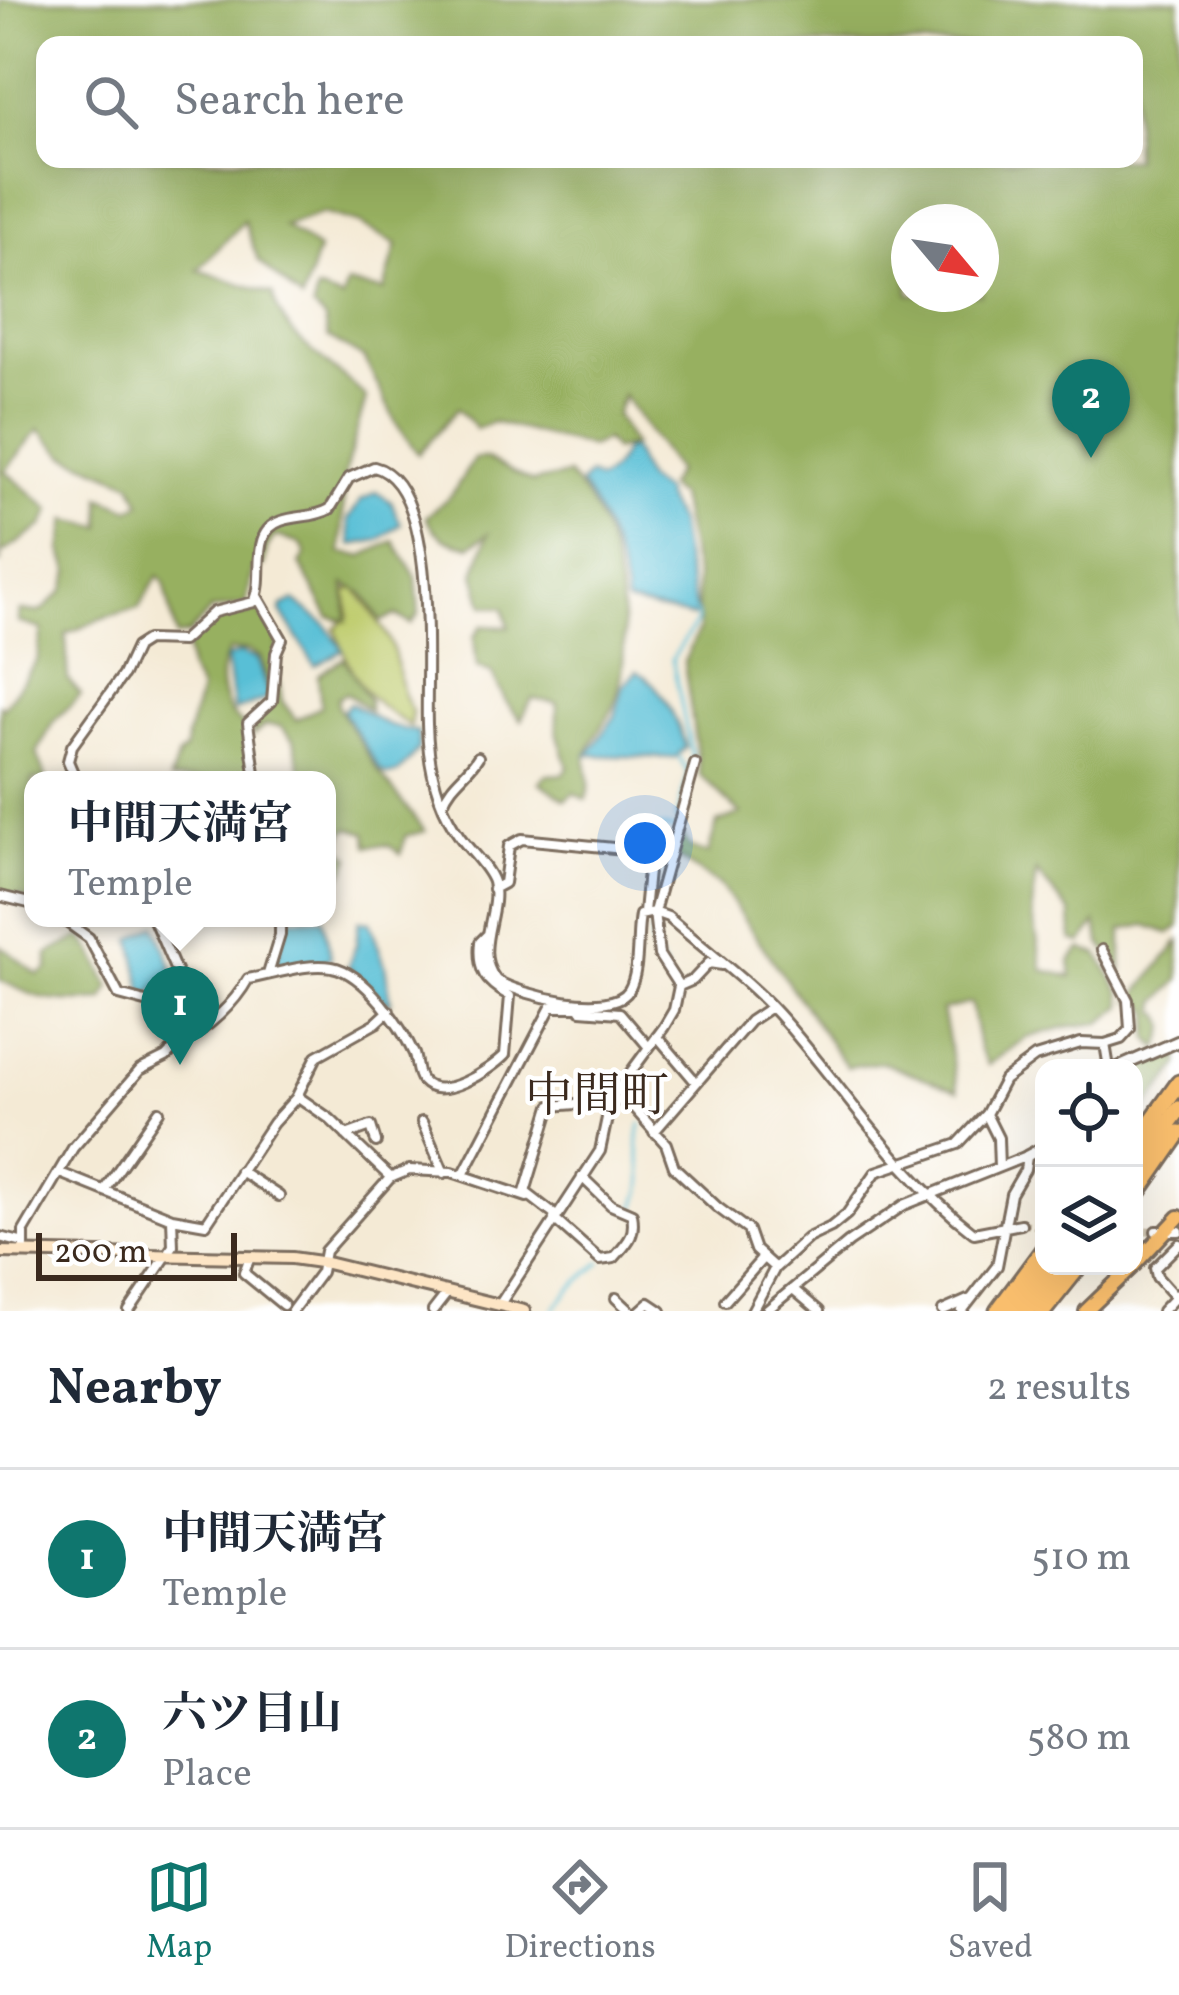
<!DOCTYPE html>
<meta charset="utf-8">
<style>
body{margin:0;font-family:Vollkorn,"Noto Serif JP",serif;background:#f6f6f7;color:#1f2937}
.controls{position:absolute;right:36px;bottom:36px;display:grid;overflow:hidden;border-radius:24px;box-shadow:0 12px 48px #0002}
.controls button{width:108px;height:108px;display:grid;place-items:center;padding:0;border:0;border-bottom:3px solid #e0e1e3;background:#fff;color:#1f2937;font:60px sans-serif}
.compass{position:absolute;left:891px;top:204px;width:108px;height:108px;border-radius:50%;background:#fff;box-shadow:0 12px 48px #0002;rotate:119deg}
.scale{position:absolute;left:36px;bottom:30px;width:201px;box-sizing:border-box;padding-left:12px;border:6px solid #3b2a1e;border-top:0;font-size:33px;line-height:42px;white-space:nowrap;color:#3b2a1e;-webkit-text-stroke:9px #fff;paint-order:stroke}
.you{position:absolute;left:645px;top:843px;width:42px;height:42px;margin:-30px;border:9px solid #fff;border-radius:50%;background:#1a73e8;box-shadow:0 0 0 18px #1a73e833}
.badge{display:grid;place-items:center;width:78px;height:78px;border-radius:50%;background:#0f766e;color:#fff;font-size:39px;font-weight:700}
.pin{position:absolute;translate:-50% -99px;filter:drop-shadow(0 3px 6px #0008)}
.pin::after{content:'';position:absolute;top:63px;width:42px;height:36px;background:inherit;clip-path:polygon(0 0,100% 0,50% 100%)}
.popup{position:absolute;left:24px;top:771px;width:312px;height:156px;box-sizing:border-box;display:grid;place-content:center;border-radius:24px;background:#fff;filter:drop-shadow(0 3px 9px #0005);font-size:39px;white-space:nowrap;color:#747a83}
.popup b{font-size:45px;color:#1f2937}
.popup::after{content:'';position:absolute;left:50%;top:100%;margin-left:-24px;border:24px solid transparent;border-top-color:#fff}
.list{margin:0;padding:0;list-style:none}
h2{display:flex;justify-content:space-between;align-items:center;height:156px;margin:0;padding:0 48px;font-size:51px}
h2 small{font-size:39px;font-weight:400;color:#747a83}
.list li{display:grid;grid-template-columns:78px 1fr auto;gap:36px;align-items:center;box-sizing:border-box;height:180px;padding:0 48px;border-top:3px solid #e0e1e3}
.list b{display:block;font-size:45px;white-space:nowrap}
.list p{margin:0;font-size:39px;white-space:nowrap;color:#747a83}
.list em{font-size:39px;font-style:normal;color:#747a83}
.icon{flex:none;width:66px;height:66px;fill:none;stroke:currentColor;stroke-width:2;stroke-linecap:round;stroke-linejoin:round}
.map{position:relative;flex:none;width:1179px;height:1311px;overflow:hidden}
.search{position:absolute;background:#fff;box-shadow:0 12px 48px #0002;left:36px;right:36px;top:36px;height:132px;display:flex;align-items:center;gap:30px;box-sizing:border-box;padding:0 42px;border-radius:24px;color:#747a83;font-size:45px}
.sheet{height:516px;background:#fff}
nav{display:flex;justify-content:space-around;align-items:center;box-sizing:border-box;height:168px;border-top:3px solid #e0e1e3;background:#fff;font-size:33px;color:#747a83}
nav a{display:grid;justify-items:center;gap:6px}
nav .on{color:#0f766e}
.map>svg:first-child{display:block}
.green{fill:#bfcc6e;stroke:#7d7b46;stroke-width:3}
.forest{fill:#97b061;stroke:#696d40;stroke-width:3;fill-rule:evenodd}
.water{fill:#58bfd6;stroke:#4a747a;stroke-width:3}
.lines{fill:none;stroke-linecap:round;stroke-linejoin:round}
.stream{stroke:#58bfd6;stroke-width:3}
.minor-tunnel{stroke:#cfc4b0;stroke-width:8;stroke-dasharray:8 4;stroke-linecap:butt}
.minor-casing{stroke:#7c6d5e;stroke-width:14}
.tertiary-casing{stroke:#7c6d5e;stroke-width:15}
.secondary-casing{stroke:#7c6d5e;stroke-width:16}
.primary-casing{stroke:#7c6d5e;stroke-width:18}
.motorway-casing{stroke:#7c6d5e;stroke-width:21}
.minor{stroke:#fff;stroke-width:8}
.tertiary{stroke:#fff;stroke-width:9}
.secondary{stroke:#fde5c5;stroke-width:10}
.primary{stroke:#f9be6d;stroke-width:12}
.motorway{stroke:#f9be6d;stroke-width:15}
.labels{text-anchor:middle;stroke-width:9;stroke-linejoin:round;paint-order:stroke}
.quarter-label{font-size:48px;fill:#3b2a1e;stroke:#fff}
</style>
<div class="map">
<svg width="1179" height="1311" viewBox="0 0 1179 1311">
<rect width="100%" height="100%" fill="#fff"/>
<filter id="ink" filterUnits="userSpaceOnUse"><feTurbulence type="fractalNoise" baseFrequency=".00833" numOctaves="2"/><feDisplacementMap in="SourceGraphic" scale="24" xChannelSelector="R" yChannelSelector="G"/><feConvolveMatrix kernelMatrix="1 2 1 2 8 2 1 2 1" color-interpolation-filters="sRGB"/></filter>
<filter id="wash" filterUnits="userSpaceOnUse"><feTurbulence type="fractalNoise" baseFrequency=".004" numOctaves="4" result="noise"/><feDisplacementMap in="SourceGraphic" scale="48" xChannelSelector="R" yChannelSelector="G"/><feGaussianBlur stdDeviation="2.7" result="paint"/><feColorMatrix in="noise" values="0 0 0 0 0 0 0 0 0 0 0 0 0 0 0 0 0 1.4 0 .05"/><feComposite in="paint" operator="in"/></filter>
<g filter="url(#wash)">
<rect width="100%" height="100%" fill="#f4ead5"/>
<path class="green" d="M356,587C369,610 389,631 395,656C401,678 399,692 412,711L410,726C361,695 354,682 335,628L349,616L346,591Z"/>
<path class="forest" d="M0,0H1179V927L1169,933L1146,925L1122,930V970L1101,944L1096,923L1082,943L1072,940L1071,913L1036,872L1032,911L1043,970L1072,977L1070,961L1081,949L1098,954L1121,993L1123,1006L1101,1023L1066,1027L1026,1038L988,1065L979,1048L971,1003L942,1010L958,1091L882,1062L847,1067L720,885L676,857L682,835L691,848L708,854L717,823L741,814L700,775L684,662L699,629L696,578L679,497L667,487L676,471L623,395L616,415L633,445L614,450L605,440L590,447L493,422L476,429L458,408L418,454L396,423L365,359L328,337L325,320L313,308L317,290L342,299L347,284L384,291L397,244L358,223L323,213L284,226L318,250L302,300L258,260L244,221L198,270L273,294C279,338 338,366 366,398L345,472L341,553L362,556L394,541L416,577L419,614L411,624L396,615L381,621L363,593L345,584L347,621L329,617L300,564L306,554L301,544L275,536L267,548L264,566L254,567L246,604L211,610L189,634L176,636L164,582L158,576L139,608L105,617L66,634L68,680L81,695L54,721L37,753L47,780H33V901L19,895H0V705L3,708L37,661L42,629L18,622L20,611L41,612L64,590L70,572L62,550L67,520L102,527L101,497L130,509L141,503L132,483L65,455L39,429L5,471L51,510L43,526L1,554L0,565ZM45,45H1134V159H45ZM909,222H981V294H909Z
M485,458L532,482L568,475C575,484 585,494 591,504C620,557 635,648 614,705C608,722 591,737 587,755C584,770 594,783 586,800L574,793L565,800L539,782L546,775L563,774L568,767L557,732V703L532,699L521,720L506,702L491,672L477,667L474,637L482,626L509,627L504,608L484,605L475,574L488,534L470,546C447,543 437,537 426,517L452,494L474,459Z
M257,607L279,639L270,695L260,657L246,650L229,651C214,675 221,711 245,726L251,761L250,780H170L178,756L186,749C186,728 196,711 200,690L189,670L187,646L214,617L250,613Z
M344,658L369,701V710L346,693L338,697V707L378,771L425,831L405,836L401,854L388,845L368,846L366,833L349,828L343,833L341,849L351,857L343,874L327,886V780H294L302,773L294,741L280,726L265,725L253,735L252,721L272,705L277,670L282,701L296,720L321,706L318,675Z
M81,936L93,952L110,987L103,1000C57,1004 41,1001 0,980V945L38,975L48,969V954Z
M1179,941V980L1158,1002L1157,1011C1171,1022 1166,1035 1158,1049L1149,1038L1151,1014L1146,1005L1131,1001Z
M1179,1051V1066L1134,1124V1068Z"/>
<path class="water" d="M632,449L646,480L664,492C665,507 677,514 679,527C682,554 690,584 696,612L693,617L626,603C625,571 600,510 580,484L589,475L599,480C613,472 618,463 624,450Z
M377,492L391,502L401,524L379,540L351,545L348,520L361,500Z
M295,601L326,625L343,650L315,666L281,611L282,606Z
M240,653L257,659L269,698L234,711L226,658Z
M637,671C664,687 675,716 686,747L675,758L588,755L615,716L623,686Z
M350,703L389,726L418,732L419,749L398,773L387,775L380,770L343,711Z
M286,918H323L331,957L321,963L274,966L286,929Z
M359,921L370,922L385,965L391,1002L388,1003L348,966L356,945Z
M156,925L174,971L170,980L149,995L143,991L132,939Z"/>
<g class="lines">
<path class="stream" d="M679,757L686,770
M676,820L692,757L672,659L697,621L696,612
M663,870L655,864L647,838L653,826L674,829
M654,875L651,945L665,971
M633,1213C655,1167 631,1165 641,1124
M554,1309L569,1290L601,1262"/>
</g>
</g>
<g filter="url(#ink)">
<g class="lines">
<path class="minor-tunnel" d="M1021,1224L1044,1226
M1134,1230L1156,1231"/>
<defs>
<path id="minor" d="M76,780L68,761L72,746L123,675L136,647L147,640L182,641L214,612L254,602C267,577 247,533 281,521C298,515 314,518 330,509L349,478L374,467C440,483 425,670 427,724C428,765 436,804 460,837C469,850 488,867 493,882C501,913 472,950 496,980C519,995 612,1018 629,990C640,971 636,937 640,915L654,912L695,764
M256,780L248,723L272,701L276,653L282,639L257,596
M443,803C451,782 467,775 478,757
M493,889L504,883L509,846L522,839L634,850L648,871L644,912
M0,896L33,904
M61,918L89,938L119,995L153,1004L168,1003
M156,922L169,918
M268,974L280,935V918
M679,986L693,980L709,963L722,965
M579,1004L581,1010L620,1013L647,1045
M657,1036L695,1081
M181,1041C206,1031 235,1003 248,979C272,975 308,962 332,967C365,973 401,1026 414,1054C417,1063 416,1074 422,1081C441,1103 490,1070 505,1055L510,996C485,982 477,971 480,942L487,935
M1105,1044L1109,1068
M297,1096L330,1119L390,1177
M986,1114L998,1138L999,1167
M422,1122L444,1173
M654,1132L750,1021L771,1007
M346,1135L371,1126L376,1142
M240,1171L279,1196
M60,1173L172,1218L206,1224L273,1123L296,1098L317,1056L376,1023L389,1011
M463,1175L551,1007H579
M105,1189L159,1111
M556,1216L525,1192L551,1106L627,1100L666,1144L674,1167L717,1207L748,1230L755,1250L775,1268
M554,1219L600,1260L614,1258C628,1242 636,1236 632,1214L611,1205L582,1177
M1156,1231H1179
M0,1237L24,1243
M24,1252V1231L73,1148L140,1070L166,1057L181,1041L168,1003L179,978L153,918
M250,1257L244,1273L283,1305
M793,1289L819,1311
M1174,1296L1157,1277L1155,1268L1179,1244
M616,1298L630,1311
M725,1301L762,1259
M500,1304L600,1151L611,1099L664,1027L674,1010L679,986L659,955L654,912L668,917C705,950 745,978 778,1014C844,1087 895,1173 974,1233L1021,1224
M129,1311L173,1246L172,1218
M292,1311L321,1272L325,1251L390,1178L409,1170L452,1172L527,1197
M433,1311L447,1293
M640,1311L649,1303L661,1311
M752,1311L775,1268L808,1238L831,1227L847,1214L876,1172L958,1144L986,1114L1004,1080L1035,1057L1081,1043L1105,1044L1121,1039L1130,1029L1128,1000L1102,950
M766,1311L849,1242L904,1205L1027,1156
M943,1311L968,1300
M962,1311L997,1266L1011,1194L1025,1170L1027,1157
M1162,1311L1179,1293"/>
<path id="tertiary" d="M1117,1068L1179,1041
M1027,1156L1044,1147"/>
<path id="secondary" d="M0,1252L292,1258L327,1263L524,1311"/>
<path id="primary" d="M1134,1265L1179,1217
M1086,1311L1133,1266"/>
<path id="motorway" d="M1134,1146L1179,1083
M1134,1171L1179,1109
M1134,1198L1179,1133
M998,1311L1044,1249
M1014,1311L1049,1266
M1027,1311L1063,1266
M1043,1311L1079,1266"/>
</defs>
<use href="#minor" class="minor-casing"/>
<use href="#tertiary" class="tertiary-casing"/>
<use href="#secondary" class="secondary-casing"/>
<use href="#primary" class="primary-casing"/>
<use href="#motorway" class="motorway-casing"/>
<use href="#minor" class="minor"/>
<use href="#tertiary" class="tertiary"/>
<use href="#secondary" class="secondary"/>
<use href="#primary" class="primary"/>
<use href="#motorway" class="motorway"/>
</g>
</g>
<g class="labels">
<g class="quarter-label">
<text x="597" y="1111">中間町</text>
</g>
</g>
</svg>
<div class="controls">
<button><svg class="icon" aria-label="locate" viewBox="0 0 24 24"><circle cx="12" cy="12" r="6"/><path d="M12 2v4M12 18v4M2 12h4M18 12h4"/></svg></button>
<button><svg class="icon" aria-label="layers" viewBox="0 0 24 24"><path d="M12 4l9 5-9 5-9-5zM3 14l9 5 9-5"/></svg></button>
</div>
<svg class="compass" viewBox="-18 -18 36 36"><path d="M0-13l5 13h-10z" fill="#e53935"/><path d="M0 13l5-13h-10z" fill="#747a83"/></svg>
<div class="scale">200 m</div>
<div class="you"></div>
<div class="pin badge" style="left:180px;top:1065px">1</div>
<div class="popup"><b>中間天満宮</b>Temple</div>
<div class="pin badge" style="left:1091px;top:458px">2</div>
<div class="search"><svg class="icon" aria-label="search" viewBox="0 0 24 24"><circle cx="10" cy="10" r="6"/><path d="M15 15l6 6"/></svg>Search here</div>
</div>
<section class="sheet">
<h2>Nearby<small>2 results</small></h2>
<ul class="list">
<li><span class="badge">1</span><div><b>中間天満宮</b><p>Temple</p></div><em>510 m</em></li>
<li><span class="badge">2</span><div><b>六ツ目山</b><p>Place</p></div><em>580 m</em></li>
</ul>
</section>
<nav>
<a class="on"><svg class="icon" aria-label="map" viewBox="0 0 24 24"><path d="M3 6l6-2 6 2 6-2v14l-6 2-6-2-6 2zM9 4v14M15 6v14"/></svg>Map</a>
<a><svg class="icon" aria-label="directions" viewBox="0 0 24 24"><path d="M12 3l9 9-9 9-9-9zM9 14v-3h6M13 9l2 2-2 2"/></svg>Directions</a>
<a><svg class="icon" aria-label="saved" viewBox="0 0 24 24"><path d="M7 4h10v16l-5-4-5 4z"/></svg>Saved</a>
</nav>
